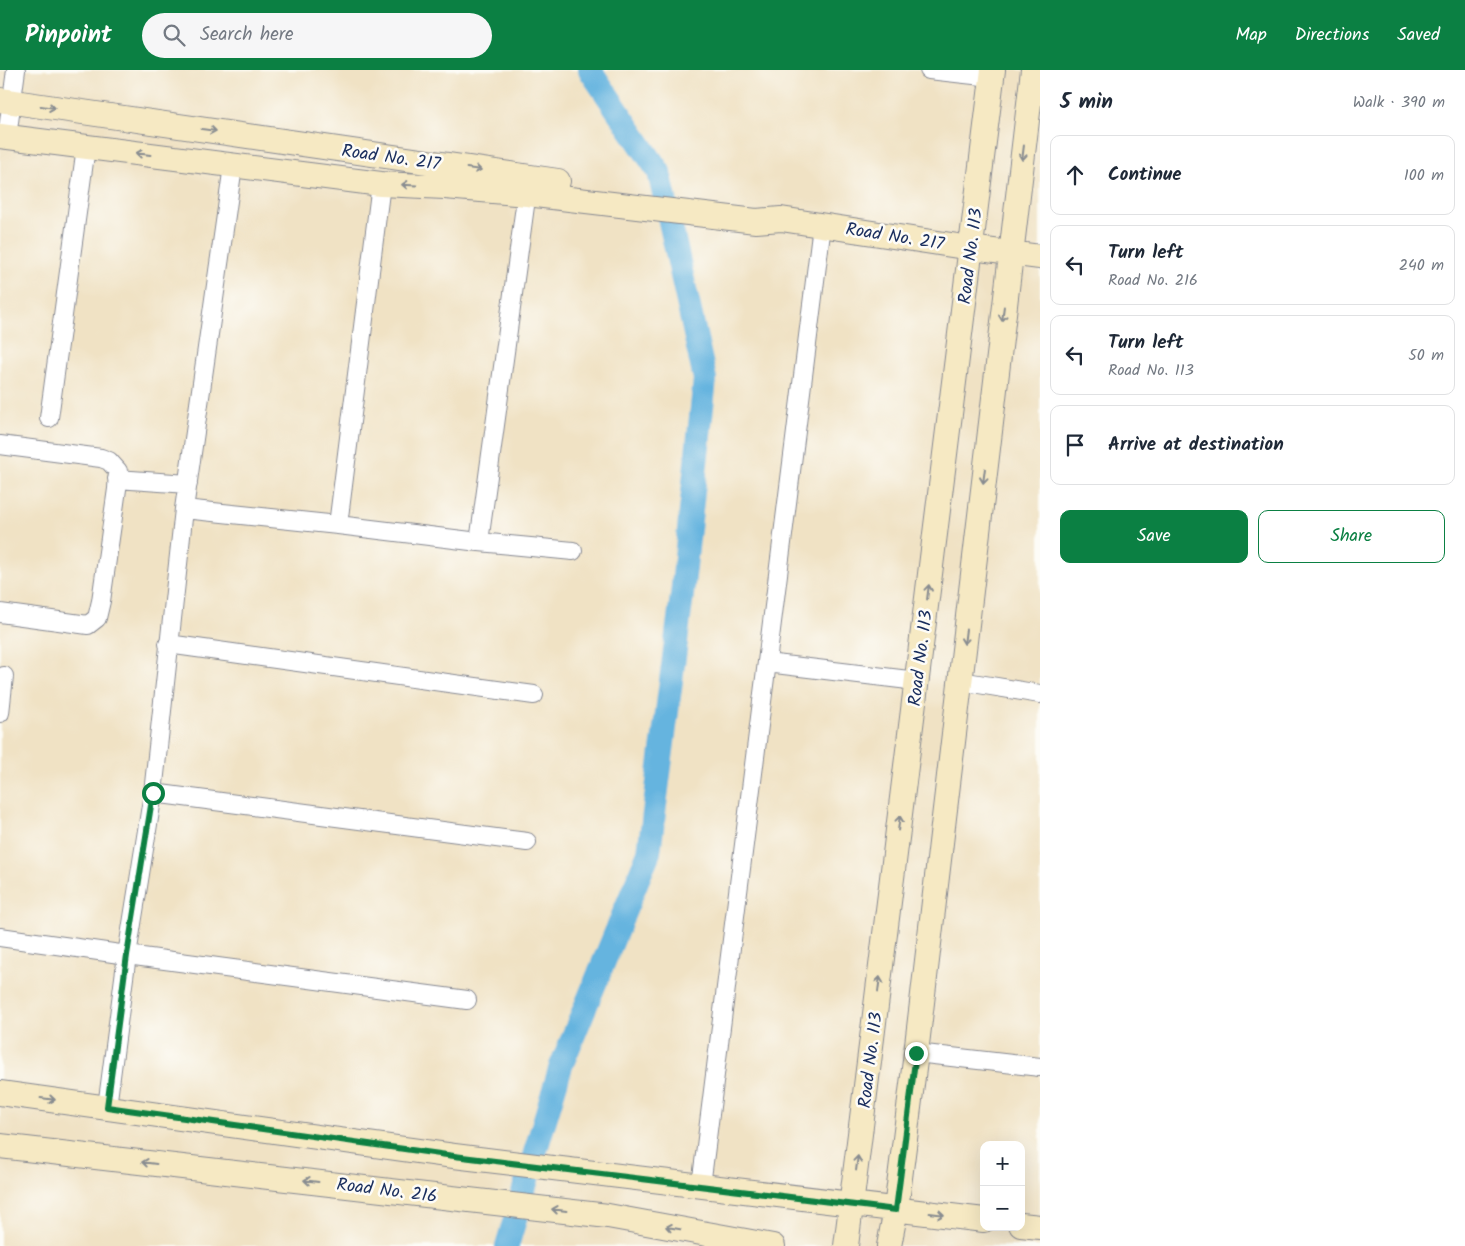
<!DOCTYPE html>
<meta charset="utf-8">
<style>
body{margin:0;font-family:Kalam,sans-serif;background:#f6f6f7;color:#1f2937}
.controls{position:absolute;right:15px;bottom:15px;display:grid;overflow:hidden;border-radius:10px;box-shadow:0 5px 20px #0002}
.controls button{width:45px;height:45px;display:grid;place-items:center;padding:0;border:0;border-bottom:1px solid #e0e1e3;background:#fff;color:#1f2937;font:25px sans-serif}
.stop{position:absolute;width:15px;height:15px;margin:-11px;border:4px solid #0b8043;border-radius:50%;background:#fff}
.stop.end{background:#0b8043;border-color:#fff;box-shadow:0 1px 5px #0008}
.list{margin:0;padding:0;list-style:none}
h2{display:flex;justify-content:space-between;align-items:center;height:65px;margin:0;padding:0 20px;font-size:21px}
h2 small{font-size:16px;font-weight:400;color:#747a83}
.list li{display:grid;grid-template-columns:32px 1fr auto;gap:15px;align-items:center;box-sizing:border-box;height:80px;margin:0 10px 10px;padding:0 10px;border:1px solid #e0e1e3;border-radius:10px}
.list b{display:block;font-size:19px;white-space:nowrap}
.list p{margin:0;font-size:16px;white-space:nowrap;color:#747a83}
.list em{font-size:16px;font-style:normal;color:#747a83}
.actions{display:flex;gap:10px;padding:15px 20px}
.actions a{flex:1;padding:11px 0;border:1px solid #0b8043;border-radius:10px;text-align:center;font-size:18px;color:#0b8043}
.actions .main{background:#0b8043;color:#fff}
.icon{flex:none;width:28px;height:28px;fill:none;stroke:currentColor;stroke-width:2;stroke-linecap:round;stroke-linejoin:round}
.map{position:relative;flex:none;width:1040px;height:1176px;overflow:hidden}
header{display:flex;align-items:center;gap:30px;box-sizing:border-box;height:70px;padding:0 25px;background:#0b8043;color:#fff}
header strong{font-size:24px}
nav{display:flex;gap:28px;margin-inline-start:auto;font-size:18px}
.search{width:350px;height:45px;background:#f6f6f7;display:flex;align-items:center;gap:12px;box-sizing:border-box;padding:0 18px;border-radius:28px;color:#747a83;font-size:19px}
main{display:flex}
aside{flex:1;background:#fff}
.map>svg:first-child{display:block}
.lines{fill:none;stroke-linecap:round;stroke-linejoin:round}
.canal{stroke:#65b4df;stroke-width:24}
.street-casing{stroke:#868891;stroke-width:20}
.secondary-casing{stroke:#868891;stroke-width:26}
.street{stroke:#fff;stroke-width:18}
.secondary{stroke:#f6e9c3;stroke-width:24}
.oneway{stroke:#888c90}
.route{stroke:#0b8043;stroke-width:6}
.labels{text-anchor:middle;stroke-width:5;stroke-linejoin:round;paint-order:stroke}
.street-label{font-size:18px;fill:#1b2f5e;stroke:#fdfcf7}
</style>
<header>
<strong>Pinpoint</strong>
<div class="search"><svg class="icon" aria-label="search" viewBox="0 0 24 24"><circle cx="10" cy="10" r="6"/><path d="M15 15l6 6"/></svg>Search here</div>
<nav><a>Map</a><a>Directions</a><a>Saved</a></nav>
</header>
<main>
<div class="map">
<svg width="1040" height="1176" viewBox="0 0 1040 1176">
<rect width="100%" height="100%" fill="#fdfcf7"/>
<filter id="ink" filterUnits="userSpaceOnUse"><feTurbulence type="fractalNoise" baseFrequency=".02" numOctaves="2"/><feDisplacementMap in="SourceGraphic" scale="10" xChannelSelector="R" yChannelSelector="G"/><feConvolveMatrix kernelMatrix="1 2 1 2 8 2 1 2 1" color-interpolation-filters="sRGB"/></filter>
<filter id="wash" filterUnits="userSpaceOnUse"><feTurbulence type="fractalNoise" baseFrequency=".0096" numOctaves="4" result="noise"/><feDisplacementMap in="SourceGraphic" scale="20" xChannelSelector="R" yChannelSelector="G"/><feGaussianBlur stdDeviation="1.12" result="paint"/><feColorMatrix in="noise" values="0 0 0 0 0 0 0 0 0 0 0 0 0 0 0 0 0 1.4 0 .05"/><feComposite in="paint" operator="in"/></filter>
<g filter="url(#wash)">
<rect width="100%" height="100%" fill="#f0e2c4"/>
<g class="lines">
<path class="canal" d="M507,1176L561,996L649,782L682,525L705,309L659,102L590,0"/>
</g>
</g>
<g filter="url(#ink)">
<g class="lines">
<defs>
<path id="street" d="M929,0L992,7
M7,67L16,0
M49,348L86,77
M0,375L101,388L109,391L118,401L117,419L101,531L97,548L88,555L0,543
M117,409L188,414
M184,439L338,455L479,472L573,481
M338,455L381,114
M479,472L528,114
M168,574L534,625
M767,593L917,611
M960,611L1040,624
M0,643L4,606
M153,723L527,772
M0,867L127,885L467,930
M916,983L1040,997
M107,1037L127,885L153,723L184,439L233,96
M701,1116L822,155"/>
<path id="secondary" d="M0,30L558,111
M0,66L381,114L445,117L527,124L756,151L781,149L971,178L1040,187
M0,1023L454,1086L984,1150
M0,1076L608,1146L773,1176
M1021,1155L1040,1157
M846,1176L993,0
M889,1176L896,1139L916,983L1033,0"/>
</defs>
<use href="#street" class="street-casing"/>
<use href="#secondary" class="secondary-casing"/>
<use href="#street" class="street"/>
<use href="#secondary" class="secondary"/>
</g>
<defs><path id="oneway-shaft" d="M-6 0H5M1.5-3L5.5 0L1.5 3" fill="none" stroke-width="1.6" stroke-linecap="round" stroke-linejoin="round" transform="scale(1.25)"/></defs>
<g class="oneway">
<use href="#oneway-shaft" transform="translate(48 37) rotate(8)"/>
<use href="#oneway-shaft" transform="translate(209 60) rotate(8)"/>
<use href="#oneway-shaft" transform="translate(1023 83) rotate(97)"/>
<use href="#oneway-shaft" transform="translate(143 84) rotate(-173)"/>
<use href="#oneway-shaft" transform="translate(474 99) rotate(8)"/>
<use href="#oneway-shaft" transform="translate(409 115) rotate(-177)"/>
<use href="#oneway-shaft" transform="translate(1003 244) rotate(97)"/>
<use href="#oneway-shaft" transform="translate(984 406) rotate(97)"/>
<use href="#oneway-shaft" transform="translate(928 522) rotate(-83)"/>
<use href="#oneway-shaft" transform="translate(965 567) rotate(97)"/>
<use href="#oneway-shaft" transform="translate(899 753) rotate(-83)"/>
<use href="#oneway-shaft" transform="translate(879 914) rotate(-83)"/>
<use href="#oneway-shaft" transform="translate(48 1029) rotate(7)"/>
<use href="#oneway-shaft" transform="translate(149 1093) rotate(-173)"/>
<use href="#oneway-shaft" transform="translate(857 1093) rotate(-83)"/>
<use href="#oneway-shaft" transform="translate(311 1111) rotate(-173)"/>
<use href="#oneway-shaft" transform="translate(559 1140) rotate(-173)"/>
<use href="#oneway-shaft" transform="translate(937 1144) rotate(7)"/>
<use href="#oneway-shaft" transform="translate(673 1158) rotate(-170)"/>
</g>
</g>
<g class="lines" filter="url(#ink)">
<path class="route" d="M153,723L127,885L107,1037L454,1086L896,1140L916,983"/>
</g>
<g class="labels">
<g class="street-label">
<text transform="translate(391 87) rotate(8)" y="6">Road No. 217</text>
<text transform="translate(895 166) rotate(9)" y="6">Road No. 217</text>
<text transform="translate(970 186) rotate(-83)" y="6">Road No. 113</text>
<text transform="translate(920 588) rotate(-83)" y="6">Road No. 113</text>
<text transform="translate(870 990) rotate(-83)" y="6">Road No. 113</text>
<text transform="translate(387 1120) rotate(7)" y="6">Road No. 216</text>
</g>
</g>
</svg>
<div class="controls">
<button>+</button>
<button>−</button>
</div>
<div class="stop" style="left:153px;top:723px"></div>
<div class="stop end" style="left:916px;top:983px"></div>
</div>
<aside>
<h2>5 min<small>Walk · 390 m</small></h2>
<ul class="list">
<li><svg class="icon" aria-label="ahead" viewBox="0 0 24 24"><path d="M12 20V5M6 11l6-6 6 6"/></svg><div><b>Continue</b></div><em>100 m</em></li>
<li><svg class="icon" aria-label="left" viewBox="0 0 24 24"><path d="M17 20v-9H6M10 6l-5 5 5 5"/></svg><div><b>Turn left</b><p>Road No. 216</p></div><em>240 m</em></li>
<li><svg class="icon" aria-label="left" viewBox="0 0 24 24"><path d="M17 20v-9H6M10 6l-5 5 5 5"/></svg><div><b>Turn left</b><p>Road No. 113</p></div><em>50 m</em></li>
<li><svg class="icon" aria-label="arrive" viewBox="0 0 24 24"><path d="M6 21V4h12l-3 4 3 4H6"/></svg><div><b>Arrive at destination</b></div></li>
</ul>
<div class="actions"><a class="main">Save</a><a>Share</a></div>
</aside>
</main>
